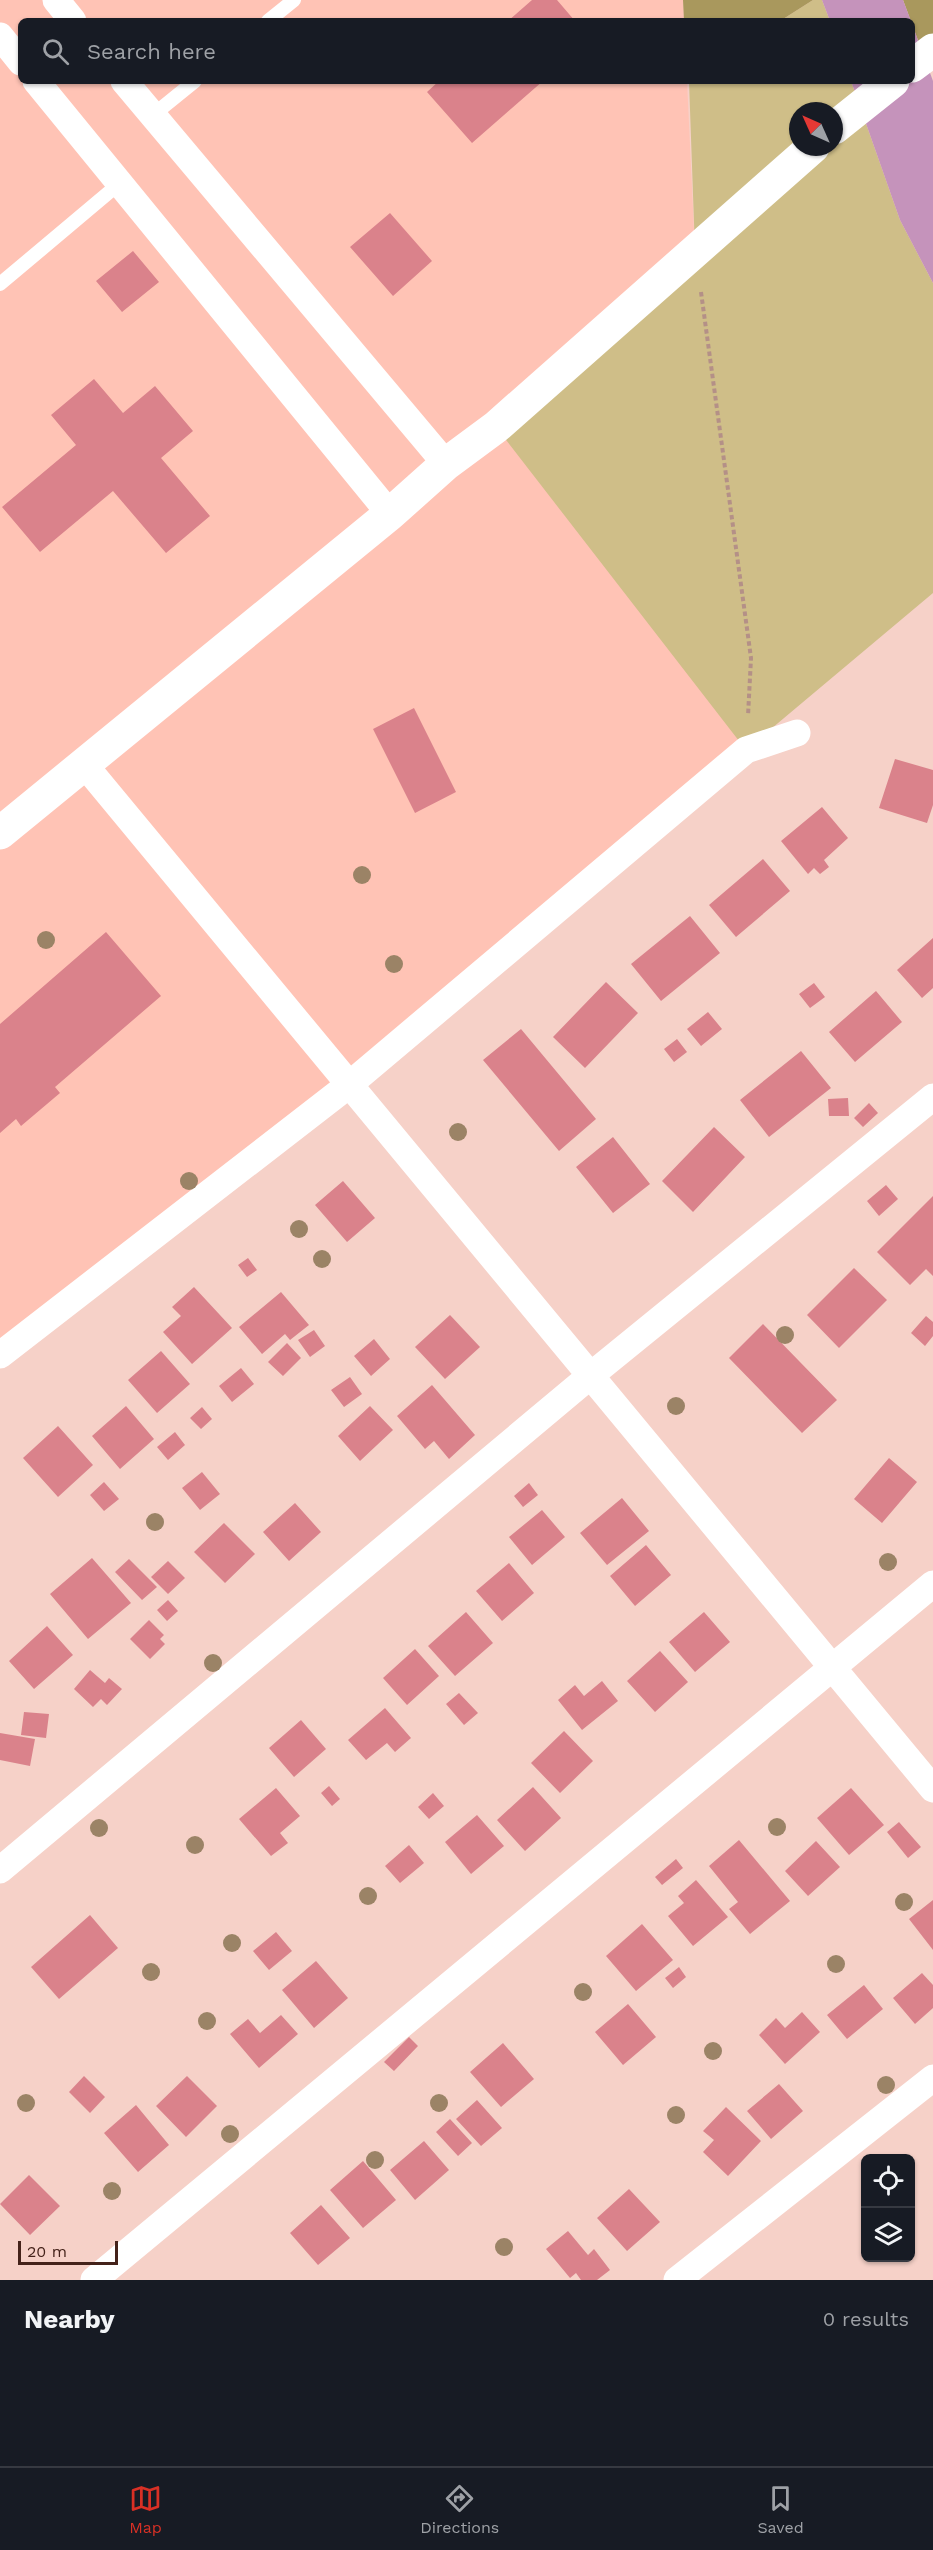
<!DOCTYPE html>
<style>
body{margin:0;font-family:"Work Sans",sans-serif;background:#20242c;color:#f1f3f6}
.controls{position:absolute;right:18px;bottom:18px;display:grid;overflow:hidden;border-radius:9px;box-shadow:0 2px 4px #0004}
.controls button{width:54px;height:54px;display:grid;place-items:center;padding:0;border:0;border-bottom:2px solid #363941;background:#171b24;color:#f1f3f6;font:30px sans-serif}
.compass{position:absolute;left:789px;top:102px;width:54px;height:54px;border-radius:50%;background:#171b24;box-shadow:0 2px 4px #0004;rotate:315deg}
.scale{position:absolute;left:18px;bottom:15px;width:100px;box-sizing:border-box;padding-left:6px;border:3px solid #44221a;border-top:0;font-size:16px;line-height:21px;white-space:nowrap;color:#44221a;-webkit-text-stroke:4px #f6d1c8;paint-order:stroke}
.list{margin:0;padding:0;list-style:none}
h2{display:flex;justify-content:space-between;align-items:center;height:78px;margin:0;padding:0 24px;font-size:26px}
h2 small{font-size:20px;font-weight:400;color:#9ea1a6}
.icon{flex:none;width:33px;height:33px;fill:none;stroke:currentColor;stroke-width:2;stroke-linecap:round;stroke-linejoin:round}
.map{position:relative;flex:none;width:933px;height:2280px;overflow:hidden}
.search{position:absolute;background:#171b24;box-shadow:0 2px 4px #0004;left:18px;right:18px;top:18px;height:66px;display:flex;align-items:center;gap:15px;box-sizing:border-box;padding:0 21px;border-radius:9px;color:#9ea1a6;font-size:22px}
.sheet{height:186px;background:#171b24}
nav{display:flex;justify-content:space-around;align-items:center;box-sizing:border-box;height:84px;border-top:2px solid #363941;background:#171b24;font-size:16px;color:#9ea1a6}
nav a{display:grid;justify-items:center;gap:3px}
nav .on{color:#d93025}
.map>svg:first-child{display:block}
.built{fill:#ffc3b5}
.green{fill:#cfbe88;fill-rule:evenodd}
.forest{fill:#a9985d}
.water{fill:#c593bb}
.building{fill:#da828b}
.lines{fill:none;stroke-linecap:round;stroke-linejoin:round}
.path{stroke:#b49087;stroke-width:4;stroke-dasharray:4.5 3;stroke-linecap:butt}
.service{stroke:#fff;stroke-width:14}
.minor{stroke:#fff;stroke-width:27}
.tertiary{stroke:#fff;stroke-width:33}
.tree{fill:#9b8366}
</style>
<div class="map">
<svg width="933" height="2280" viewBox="0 0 933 2280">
<rect width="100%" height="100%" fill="#f6d1c8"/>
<path class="built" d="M0,0H683L684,21H21V81H687L695,251L746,750L0,1355Z"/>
<path class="green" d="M813,0H822L830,21H780Z
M689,81H851L900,220L933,283V593L746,750L496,427L695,251ZM798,111H834V147H798Z"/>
<path class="forest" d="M683,0H813L780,21H684Z
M903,0H933V45L922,51Z"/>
<path class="water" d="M822,0H903L911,21H830Z
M912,24L933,81V283L900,220L851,81H912Z"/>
<path class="building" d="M532,0H557L575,21H508Z
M439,81H543L472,143L427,92Z
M390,213L432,261L393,296L350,247Z
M133,251L159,282L122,312L96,281Z
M94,379L123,413L155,386L193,431L161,458L210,516L166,553L113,491L40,552L2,507L76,445L51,415Z
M414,708L456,792L415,813L373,729Z
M895,759L933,770V805L927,823L879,808Z
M822,807L848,838L824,860L829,867L820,874L814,868L808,874L781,841Z
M763,859L790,891L736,937L709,905Z
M690,916L720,953L661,1001L631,964Z
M106,932L161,996L55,1087L60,1093L21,1126L16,1119L0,1133V1024Z
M933,938V988L922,998L897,970Z
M606,982L638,1013L585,1068L553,1037Z
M814,983L825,997L810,1008L799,994Z
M876,991L902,1022L855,1062L829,1032Z
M708,1012L722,1029L701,1046L687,1029Z
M521,1029L596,1119L559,1151L483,1060Z
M677,1039L687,1052L674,1062L664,1049Z
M801,1051L831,1088L769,1137L740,1100Z
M848,1098L849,1116H829L828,1099Z
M869,1103L878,1113L863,1127L854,1118Z
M714,1127L745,1157L693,1212L662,1181Z
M613,1137L650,1184L613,1213L576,1167Z
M343,1181L375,1218L347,1242L315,1205Z
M886,1185L898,1199L879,1216L867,1201Z
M933,1196V1276L926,1269L910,1285L877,1252Z
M248,1258L257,1270L247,1277L238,1265Z
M854,1268L887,1300L839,1348L807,1315Z
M194,1287L232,1328L192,1364L163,1332L181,1316L172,1307Z
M281,1292L309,1325L290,1340L285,1334L262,1354L239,1327Z
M450,1315L480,1347L445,1379L415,1347Z
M926,1316L933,1322V1336L925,1346L911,1333Z
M763,1324L837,1400L802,1433L729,1358Z
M314,1330L325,1346L310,1357L298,1340Z
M374,1339L390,1359L371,1376L354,1356Z
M287,1343L301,1358L283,1376L268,1362Z
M161,1351L190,1384L157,1413L128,1380Z
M241,1368L254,1384L232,1402L219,1386Z
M350,1377L362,1394L344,1407L331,1390Z
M432,1385L475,1435L449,1459L434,1441L425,1449L397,1416Z
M126,1406L154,1439L120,1469L92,1436Z
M370,1406L393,1430L360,1461L338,1436Z
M202,1407L212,1419L201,1429L190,1418Z
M58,1426L93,1465L58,1497L23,1458Z
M175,1432L185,1445L168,1460L157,1447Z
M889,1458L917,1482L882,1523L854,1499Z
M202,1472L220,1494L200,1510L182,1488Z
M104,1482L119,1499L104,1511L90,1495Z
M529,1483L538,1495L523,1507L514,1496Z
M622,1498L649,1531L607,1565L580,1533Z
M295,1503L321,1532L289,1561L263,1532Z
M542,1510L565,1537L532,1565L509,1537Z
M224,1523L255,1554L225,1583L194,1552Z
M646,1545L671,1575L635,1606L610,1576Z
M92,1558L131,1603L88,1639L50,1594Z
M129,1559L157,1587L142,1600L115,1572Z
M168,1561L185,1578L168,1594L151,1577Z
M509,1563L534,1593L502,1621L476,1591Z
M168,1600L178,1611L167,1621L157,1610Z
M466,1612L493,1643L455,1676L428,1646Z
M704,1612L730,1642L695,1672L669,1642Z
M149,1620L164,1635L160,1639L165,1644L150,1659L130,1639Z
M47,1626L73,1655L34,1689L9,1661Z
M415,1649L439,1676L407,1705L383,1678Z
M660,1651L688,1682L655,1712L627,1681Z
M90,1670L105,1683L109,1678L122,1689L107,1705L101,1699L93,1707L74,1689Z
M602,1681L618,1701L582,1730L558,1700L575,1685L584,1696Z
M459,1693L478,1713L464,1725L446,1704Z
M385,1708L411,1738L395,1752L387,1743L366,1760L348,1740Z
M24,1712L49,1714L46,1738L21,1735Z
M301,1720L326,1749L294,1777L269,1748Z
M564,1731L593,1761L560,1793L531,1763Z
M0,1733L35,1739L30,1766L0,1760Z
M329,1786L340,1799L332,1806L321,1793Z
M533,1787L561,1818L525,1851L497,1820Z
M276,1788L300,1816L280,1833L288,1843L271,1856L239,1819Z
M851,1788L884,1825L849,1855L817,1818Z
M433,1793L444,1806L429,1819L418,1807Z
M477,1815L504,1846L471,1874L445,1842Z
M899,1822L921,1847L908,1858L887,1832Z
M739,1840L790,1901L750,1934L729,1909L738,1902L709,1866Z
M816,1841L840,1867L808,1896L785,1871Z
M409,1845L424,1863L400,1883L385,1866Z
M676,1859L683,1868L662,1885L655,1877Z
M696,1880L728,1917L693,1946L668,1916L684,1903L678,1896Z
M933,1900V1950L909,1919Z
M90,1915L118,1948L59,1999L31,1967Z
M642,1924L673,1960L636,1991L606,1956Z
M276,1932L292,1951L269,1970L253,1951Z
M316,1961L348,1998L314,2028L282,1990Z
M679,1967L686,1977L673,1988L665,1978Z
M922,1973L933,1985V2008L915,2024L893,1998Z
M864,1985L883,2009L847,2039L827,2015Z
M628,2004L656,2037L623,2065L595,2032Z
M802,2012L820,2032L785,2064L759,2035L776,2018L785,2028Z
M281,2015L298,2034L259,2068L230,2034L248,2019L260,2033Z
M409,2037L418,2046L394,2071L384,2062Z
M503,2043L534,2079L501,2107L470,2072Z
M84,2076L105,2097L90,2113L69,2092Z
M187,2076L217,2106L186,2137L156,2106Z
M779,2084L803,2111L771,2139L747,2111Z
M477,2100L502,2128L481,2146L456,2119Z
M136,2105L169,2145L138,2172L104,2133Z
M726,2107L761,2141L728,2176L703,2152L714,2140L703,2131Z
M450,2119L472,2143L458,2156L436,2132Z
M424,2141L449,2170L415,2200L390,2170Z
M363,2161L396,2200L363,2228L330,2190Z
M29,2175L60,2206L30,2235L0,2204Z
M629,2189L660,2222L627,2251L597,2218Z
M321,2205L350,2238L318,2265L290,2233Z
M568,2231L588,2255L594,2249L610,2270L597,2280H581L576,2273L570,2278L546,2249Z"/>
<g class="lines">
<path class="path" d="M701,292L751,658L748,716"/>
<path class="service" d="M268,21L294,0
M153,115L195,81
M0,284L120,183"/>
<path class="minor" d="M56,0L73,21
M0,36L21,62
M36,81L390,514
M124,81L446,464
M83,763L933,1789
M0,1355L350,1084L746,750L797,733
M0,1870L590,1376L933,1097
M94,2280L933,1584
M677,2280L933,2078"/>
<path class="tertiary" d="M912,66L933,50
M834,128L893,81
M0,833L390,514L446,464L496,427L813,147"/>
</g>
<g class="tree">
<circle cx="362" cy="875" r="9"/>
<circle cx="46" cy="940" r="9"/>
<circle cx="394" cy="964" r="9"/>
<circle cx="458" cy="1132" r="9"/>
<circle cx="189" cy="1181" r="9"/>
<circle cx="299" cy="1229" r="9"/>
<circle cx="322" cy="1259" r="9"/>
<circle cx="785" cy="1335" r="9"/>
<circle cx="676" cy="1406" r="9"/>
<circle cx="155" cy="1522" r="9"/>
<circle cx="888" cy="1562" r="9"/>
<circle cx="213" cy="1663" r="9"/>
<circle cx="777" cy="1827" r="9"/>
<circle cx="99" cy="1828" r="9"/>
<circle cx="195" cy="1845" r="9"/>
<circle cx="368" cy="1896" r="9"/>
<circle cx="904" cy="1902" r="9"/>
<circle cx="232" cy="1943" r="9"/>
<circle cx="836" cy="1964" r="9"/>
<circle cx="151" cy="1972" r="9"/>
<circle cx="583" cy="1992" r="9"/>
<circle cx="207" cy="2021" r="9"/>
<circle cx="713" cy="2051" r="9"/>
<circle cx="886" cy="2085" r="9"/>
<circle cx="26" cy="2103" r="9"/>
<circle cx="439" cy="2103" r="9"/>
<circle cx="676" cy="2115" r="9"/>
<circle cx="230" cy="2134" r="9"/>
<circle cx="375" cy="2160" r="9"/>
<circle cx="112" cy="2191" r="9"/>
<circle cx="504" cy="2247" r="9"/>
</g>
</svg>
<div class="controls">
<button><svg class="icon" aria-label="locate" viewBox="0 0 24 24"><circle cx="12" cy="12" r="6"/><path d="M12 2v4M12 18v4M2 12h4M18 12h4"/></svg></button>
<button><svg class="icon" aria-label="layers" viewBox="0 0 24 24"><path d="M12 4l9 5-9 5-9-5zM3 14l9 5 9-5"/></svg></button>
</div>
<svg class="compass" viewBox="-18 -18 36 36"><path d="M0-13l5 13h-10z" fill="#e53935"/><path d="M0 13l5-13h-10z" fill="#9ea1a6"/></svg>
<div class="scale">20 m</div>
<div class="search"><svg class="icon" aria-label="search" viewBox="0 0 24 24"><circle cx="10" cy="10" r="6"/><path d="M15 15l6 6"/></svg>Search here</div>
</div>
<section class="sheet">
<h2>Nearby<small>0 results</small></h2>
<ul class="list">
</ul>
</section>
<nav>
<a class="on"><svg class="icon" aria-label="map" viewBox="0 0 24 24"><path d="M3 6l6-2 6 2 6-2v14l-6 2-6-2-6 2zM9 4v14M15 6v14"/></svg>Map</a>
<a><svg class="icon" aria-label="directions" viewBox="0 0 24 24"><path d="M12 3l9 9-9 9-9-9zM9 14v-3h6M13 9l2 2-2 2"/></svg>Directions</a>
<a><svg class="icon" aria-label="saved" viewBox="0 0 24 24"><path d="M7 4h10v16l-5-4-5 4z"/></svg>Saved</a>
</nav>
